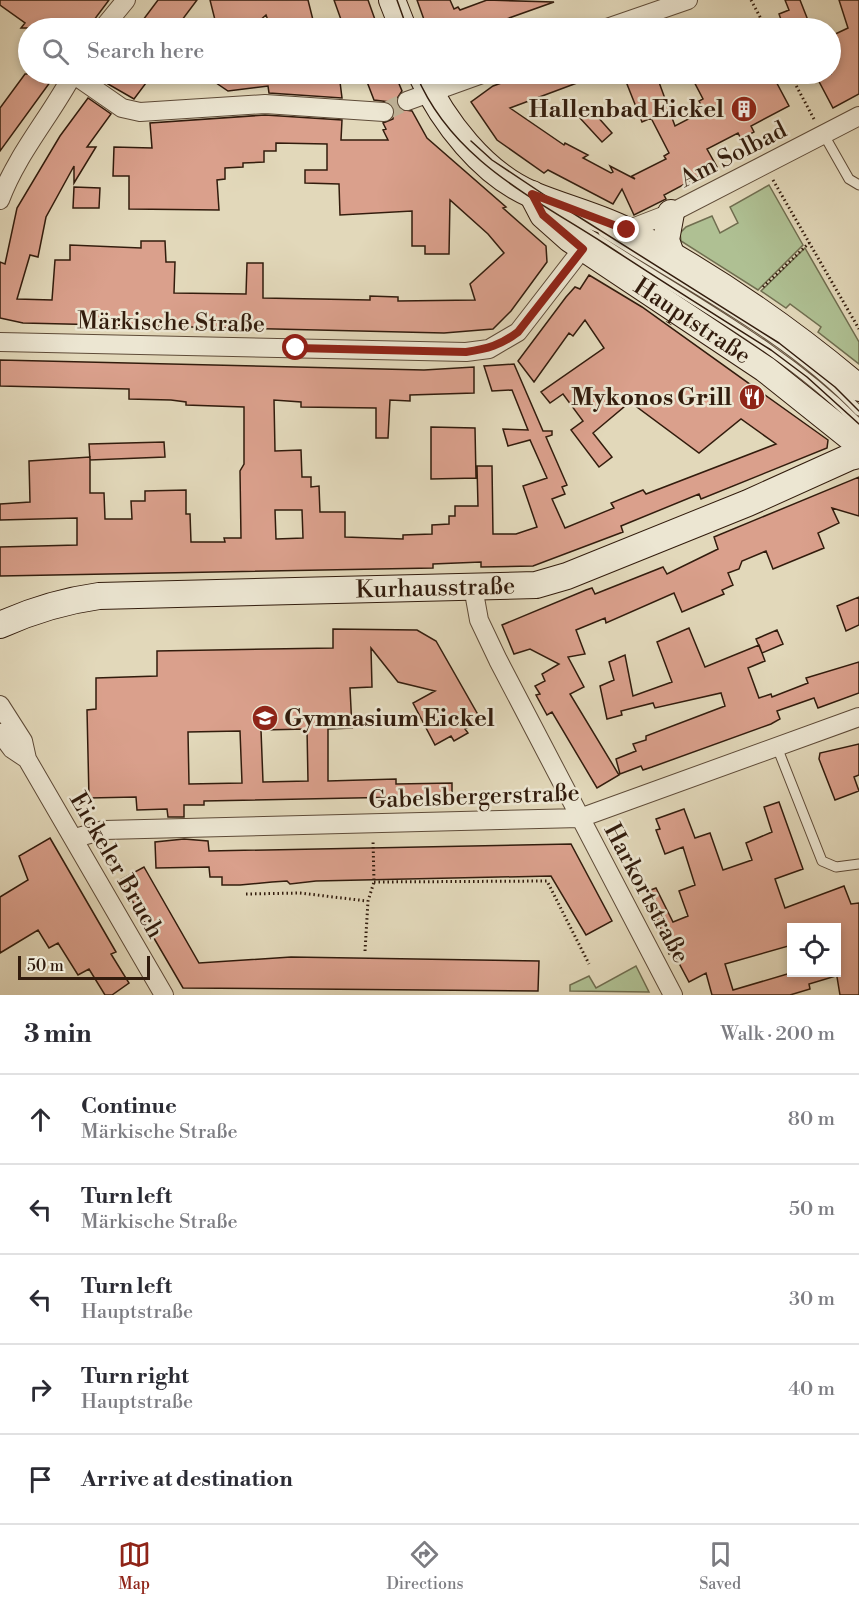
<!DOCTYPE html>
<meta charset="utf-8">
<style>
body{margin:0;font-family:"Libre Bodoni",serif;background:#f2f2f3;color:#2b2b33}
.controls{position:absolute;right:18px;bottom:18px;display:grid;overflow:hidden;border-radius:0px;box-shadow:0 3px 9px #0003}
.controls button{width:54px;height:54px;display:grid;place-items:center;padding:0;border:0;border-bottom:2px solid #e1e1e2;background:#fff;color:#2b2b33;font:30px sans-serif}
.scale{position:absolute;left:18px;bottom:15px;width:132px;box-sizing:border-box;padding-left:6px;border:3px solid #321c0d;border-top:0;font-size:16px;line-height:21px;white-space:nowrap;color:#321c0d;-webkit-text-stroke:4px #ece6d2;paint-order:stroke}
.stop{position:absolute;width:18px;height:18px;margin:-14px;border:4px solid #8f2418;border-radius:50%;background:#fff}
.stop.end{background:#8f2418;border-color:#fff;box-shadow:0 2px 6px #0008}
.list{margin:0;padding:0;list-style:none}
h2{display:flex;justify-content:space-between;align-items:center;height:78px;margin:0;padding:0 24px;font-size:26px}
h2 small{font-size:20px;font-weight:400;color:#7c7c81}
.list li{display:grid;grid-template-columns:39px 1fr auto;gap:18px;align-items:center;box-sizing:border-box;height:90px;padding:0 24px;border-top:2px solid #e1e1e2}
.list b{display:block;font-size:22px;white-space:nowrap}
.list p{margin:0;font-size:20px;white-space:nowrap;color:#7c7c81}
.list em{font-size:20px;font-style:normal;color:#7c7c81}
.icon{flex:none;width:33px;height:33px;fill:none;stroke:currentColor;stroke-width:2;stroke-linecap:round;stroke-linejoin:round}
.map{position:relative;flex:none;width:859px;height:995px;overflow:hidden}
.search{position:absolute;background:#fff;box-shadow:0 3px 9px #0003;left:18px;right:18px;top:18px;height:66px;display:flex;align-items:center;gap:15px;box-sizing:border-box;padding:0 21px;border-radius:33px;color:#7c7c81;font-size:22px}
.sheet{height:528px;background:#fff}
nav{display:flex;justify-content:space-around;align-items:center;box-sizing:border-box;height:84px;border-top:2px solid #e1e1e2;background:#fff;font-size:16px;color:#7c7c81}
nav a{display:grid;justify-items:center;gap:3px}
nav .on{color:#8f2418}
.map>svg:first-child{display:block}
.green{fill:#afc093;stroke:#706e50;stroke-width:1.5}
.building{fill:#daa08c;stroke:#321c0d;stroke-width:1.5;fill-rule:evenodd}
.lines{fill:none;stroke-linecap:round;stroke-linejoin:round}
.street-tunnel{stroke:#bfb297;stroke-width:18;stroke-dasharray:18 9;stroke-linecap:butt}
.lane-casing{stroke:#5e4b38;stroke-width:11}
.street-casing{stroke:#5e4b38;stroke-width:20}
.secondary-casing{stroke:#321c0d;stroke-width:28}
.path{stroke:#321c0d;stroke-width:3;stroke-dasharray:1.5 3;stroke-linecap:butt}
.lane{stroke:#ece6d2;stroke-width:9}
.street{stroke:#ece6d2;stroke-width:18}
.secondary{stroke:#ece6d2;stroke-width:26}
.tram{stroke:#321c0d;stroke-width:1.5}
.route{stroke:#8f2418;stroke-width:8}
.labels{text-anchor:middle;stroke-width:5;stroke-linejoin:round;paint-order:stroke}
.poi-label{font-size:24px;font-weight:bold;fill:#321c0d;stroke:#ece6d2;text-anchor:end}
.street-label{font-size:24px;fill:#321c0d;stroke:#ece6d2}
</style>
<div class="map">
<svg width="859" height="995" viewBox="0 0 859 995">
<rect width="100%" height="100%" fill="#e2d8ba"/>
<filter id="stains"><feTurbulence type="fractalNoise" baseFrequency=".00333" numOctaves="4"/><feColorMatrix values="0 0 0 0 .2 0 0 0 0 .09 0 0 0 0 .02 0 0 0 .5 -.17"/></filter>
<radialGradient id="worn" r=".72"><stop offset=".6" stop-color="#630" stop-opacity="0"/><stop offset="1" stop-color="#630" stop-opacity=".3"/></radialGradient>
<path class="green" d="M769,185L803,245L758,290L681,241L680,233L686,227L712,216L720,233L738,223L730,207Z
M805,248L859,342V364L818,332L821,327L790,304L786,308L761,291Z
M636,966L649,992L570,991V985L589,976L596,988Z"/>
<path class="building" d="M0,0H109L88,28H21L25,23L0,5Z
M158,0H197L176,28H137Z
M210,0H308L315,28H284L282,20L269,23L266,15L251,28H217Z
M334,0H368L378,28H344Z
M417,0H450L454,9L458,7L460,10L487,0L554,2L481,28H427Z
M785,0H800L811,28H784L779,14L789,10Z
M839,0H859V94L833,108L815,74H831V36L848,28Z
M25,74H56L0,151V108Z
M105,74H133L146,83L134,99L101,80Z
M203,74H339L342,98L269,93L268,86L228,91Z
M364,74H395L402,91L396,100L399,109L412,111L427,138L506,207L503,208L546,246L547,262L511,311L493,329L444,333L23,323L0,318V262L5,264L17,208L60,136L88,98L111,114L87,147H96L74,183V166L46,217L38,257L30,255L17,299L52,300L55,260H70V245L141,248V241H165L166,262H175L174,293L246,294L247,263H263V298L370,300V296L398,297V301L475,300L470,284L504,253L488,234L450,200L449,254H425V246H412V211L340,215L339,184L305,183V170H327V144L276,143V151H264V162L243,163V167L225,168V179L217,180L219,210L129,209V176H113L114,147L152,148L150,123L265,115L342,120L341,140H388L383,130L386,129L383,123L393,119L394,108L390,102L374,100Z
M527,74H601L510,108L564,145L565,143L588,155L583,158L611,173L613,172L610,166L635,179L632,176L666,159L664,156L669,153L651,118L642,122L623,74H656L675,126L704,111L699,101L703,99L690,74H758L762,81L773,76L789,106L751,126L754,132L741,139L738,133L707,149L717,167L664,195L666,199L634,215L622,189L613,204L548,170L544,173L497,140L471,102L493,86Z
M588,106L612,133L602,142L579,117Z
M74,187L100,188L99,208H73Z
M589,275L642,307L828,440L827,448L701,499L699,494L621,526L623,532L533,566L481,567V562L433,564V568L0,576V547L77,545V518L0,520V504L30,502L29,461L90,457V493H104L105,519H132L131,501H145V491L186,490V514H190L191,542H225L224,538H241L240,471L244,464V407L186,405V402L171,400L129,399V389L0,386V360L424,370L474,367V393L410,395V401L390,400L388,438H376V408L301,407V402L274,400L275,451L301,450L302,477H311V487L319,486L320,512H345V537L403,539V535L432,534V525L449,524V516H455V506H478L477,466H492L493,534H516L537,527L523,486L547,478L530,440L508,446L503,429L528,430L512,390L492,391L484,366L514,364L543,431H552V435L546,437L567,485L562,487L565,494L552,499L565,528L614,508L611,503L643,490L646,494L776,444L741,419L699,453L630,402L593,433L612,457L599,467L571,430L583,421L563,394L550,403L541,392L604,348L585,320L573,336L569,333L534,382L518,361L566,297L575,287L580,289ZM275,510H302L303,538L276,539Z
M431,427L475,428L476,478L431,479Z
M164,442L165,457L90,460L89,444Z
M859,477V516L832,508L839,523L818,533L824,548L773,569L766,551L742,561L739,569L728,573L733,585L722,590L724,594L682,612L674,593L606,623L605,618L576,630L585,654L568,657L584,687L570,694L619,775L597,788L552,712L547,715L536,695L540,694L535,686L545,681L542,674L559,664L530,649L514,654L502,625L586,590L592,588L595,594L663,567L667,574L718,549L714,537Z
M859,597V625L846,631L837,606Z
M689,628L705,667L759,645L765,661L748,668L759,698L771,694L772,697L808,683L806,678L859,662V693L818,708L814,698L777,711L780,719L771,724L652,767L643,770L641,766L620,774L616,759L636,751L633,744L646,740V736L725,706L721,693L655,708L653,703L621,711L622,715L607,719L600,686L614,680L609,662L625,655L633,696L672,682L657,642Z
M333,629L417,630L436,641L481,720L465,729L468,733L454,741L451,736L435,745L413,703L435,691L398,682L371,648L372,687L350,688L352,728L328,729V781L396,779V784L452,783V796L204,801V805H184V817H168L167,809L137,810L136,797L89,798L87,710L96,709V678L157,676V651L333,648ZM307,729L308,781L263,782L261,730ZM240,731L242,783L189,784L188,732Z
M777,630L783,644L762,653L756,639Z
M859,744V775L854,777L859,791L835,800L819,759L820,753Z
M779,802L803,869L775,879L785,908L844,886L851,904L859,903V995H840L837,977V927H792V945L725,964L733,990L794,972H836V976L809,984L810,989L790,995H712L706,973L689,982L673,952L669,954L657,917L654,918L647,903L652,901L648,891L656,888L673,922L688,916L679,891L695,885L683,847L665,854L656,830L660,829L656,819L684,809L695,838L710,833L723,870L752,860L746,843L772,832L764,807Z
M50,838L116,952L111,954L129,983L112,995H105L89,969L78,975L58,943L49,948L38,930L0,953V897L28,880L19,856Z
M184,839L208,841L209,851L571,844L612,921L586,935L551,876L316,881L290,884L287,881L272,882L240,885H222V877H210L209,867L156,868L155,842Z
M144,867L199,963L291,957L539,961L538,991L183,988L120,880Z"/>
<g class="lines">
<path class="street-tunnel" d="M384,112L407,101"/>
<defs>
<path id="lane" d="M824,135L849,179L859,185
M563,216C662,286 774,338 859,424
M603,232C687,285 792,339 859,411
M777,747L822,861L836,867L859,864"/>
<path id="street" d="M103,28L126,0
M607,28L688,0
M73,74L122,108L140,112L265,104L384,112
M407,101L482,74
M0,200C17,154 50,117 73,74
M627,230L671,213L859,116
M0,342L466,352L489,349L518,332L583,248
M473,587L479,620L498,660L673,995
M0,705L23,741L27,759L164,995
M0,733L12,749L27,759
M75,838L104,830L580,818L859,717"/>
<g id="secondary">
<path d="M392,0L403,28"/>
<path d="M421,74C443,121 483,174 533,195C570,210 608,219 643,239C719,281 793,332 859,388"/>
<path id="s1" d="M532,194L543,215L570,239L765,369L859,444"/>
<path d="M671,213L666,240L672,257"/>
<path id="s2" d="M0,625C33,610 63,601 99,596L536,585L567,576L748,503L850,457L859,455"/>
</g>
</defs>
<use href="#lane" class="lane-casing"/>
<use href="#street" class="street-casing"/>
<use href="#secondary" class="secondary-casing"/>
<path class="path" d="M751,0L766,28
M790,74L815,121
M773,180L859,329
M763,287L809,243
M374,882L547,881L589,964
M246,894L300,893L367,901
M365,951L368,901L374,882L373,840"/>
<use href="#lane" class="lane"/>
<use href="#street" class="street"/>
<use href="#secondary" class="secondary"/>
<path class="tram" d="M397,0L407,28
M416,74C451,159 532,197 605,244C660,280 715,315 771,350L807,377L859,424
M471,141L492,160L552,200L779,343L835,387L859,411"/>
</g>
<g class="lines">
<path class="route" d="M296,348L466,352C487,349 501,345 518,332L583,249L543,215L532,194L627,230"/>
</g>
<defs>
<symbol id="building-disc" viewBox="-11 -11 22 22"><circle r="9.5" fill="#8f2418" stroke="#ece6d2"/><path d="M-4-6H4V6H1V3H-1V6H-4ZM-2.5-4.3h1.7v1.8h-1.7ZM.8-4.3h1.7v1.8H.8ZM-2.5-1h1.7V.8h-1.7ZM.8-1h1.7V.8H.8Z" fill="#fff"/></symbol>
<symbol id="restaurant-disc" viewBox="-11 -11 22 22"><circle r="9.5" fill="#8f2418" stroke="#ece6d2"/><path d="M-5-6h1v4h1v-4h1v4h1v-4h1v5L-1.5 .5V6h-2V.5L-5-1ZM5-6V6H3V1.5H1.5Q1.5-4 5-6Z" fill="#fff"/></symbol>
<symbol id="school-disc" viewBox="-11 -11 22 22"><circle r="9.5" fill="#8f2418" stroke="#ece6d2"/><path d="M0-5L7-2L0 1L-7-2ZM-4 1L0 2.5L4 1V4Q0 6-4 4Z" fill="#fff"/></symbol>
</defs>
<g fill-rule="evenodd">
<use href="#building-disc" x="729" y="94" width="30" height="30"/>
<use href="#restaurant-disc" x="737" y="382" width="30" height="30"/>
<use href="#school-disc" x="250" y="703" width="30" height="30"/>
</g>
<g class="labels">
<g class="poi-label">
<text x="724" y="117">Hallenbad Eickel</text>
<text x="732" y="405">Mykonos Grill</text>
<text x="284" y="726" text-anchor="start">Gymnasium Eickel</text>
</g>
<g class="street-label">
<text transform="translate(733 154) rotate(-27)" y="8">Am Solbad</text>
<text dy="8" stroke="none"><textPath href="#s1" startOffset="207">Hauptstraße</textPath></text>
<text transform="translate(171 322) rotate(1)" y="8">Märkische Straße</text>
<text dy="8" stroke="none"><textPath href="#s2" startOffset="440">Kurhausstraße</textPath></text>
<text transform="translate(474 796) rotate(-2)" y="8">Gabelsbergerstraße</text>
<text transform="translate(117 865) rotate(60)" y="8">Eickeler Bruch</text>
<text transform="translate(647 893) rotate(62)" y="8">Harkortstraße</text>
</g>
</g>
<rect width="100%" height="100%" filter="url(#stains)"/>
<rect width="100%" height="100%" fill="url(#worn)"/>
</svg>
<div class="controls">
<button><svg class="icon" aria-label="locate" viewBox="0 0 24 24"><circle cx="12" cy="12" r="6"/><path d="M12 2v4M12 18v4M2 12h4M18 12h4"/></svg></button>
</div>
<div class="scale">50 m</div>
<div class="stop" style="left:296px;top:348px"></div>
<div class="stop end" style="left:627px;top:230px"></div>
<div class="search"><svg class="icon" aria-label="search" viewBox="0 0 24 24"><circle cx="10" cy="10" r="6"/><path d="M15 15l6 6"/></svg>Search here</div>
</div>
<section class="sheet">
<h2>3 min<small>Walk · 200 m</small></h2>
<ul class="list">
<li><svg class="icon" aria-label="ahead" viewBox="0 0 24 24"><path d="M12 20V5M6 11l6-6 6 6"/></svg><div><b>Continue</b><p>Märkische Straße</p></div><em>80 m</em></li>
<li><svg class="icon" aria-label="left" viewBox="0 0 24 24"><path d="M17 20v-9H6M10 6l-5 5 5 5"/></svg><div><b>Turn left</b><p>Märkische Straße</p></div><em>50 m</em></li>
<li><svg class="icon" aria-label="left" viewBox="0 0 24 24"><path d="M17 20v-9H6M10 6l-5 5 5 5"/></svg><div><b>Turn left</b><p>Hauptstraße</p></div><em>30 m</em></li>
<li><svg class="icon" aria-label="right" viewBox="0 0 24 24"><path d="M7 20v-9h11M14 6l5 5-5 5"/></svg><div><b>Turn right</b><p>Hauptstraße</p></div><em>40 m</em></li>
<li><svg class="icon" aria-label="arrive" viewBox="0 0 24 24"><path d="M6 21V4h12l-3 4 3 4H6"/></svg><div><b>Arrive at destination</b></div></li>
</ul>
</section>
<nav>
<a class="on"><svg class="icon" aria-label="map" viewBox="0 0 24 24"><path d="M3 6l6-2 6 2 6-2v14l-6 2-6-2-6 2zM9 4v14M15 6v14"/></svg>Map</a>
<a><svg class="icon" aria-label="directions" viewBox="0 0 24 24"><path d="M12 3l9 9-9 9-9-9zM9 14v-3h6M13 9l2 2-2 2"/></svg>Directions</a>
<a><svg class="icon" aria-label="saved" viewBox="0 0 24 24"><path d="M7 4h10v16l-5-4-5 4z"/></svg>Saved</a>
</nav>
